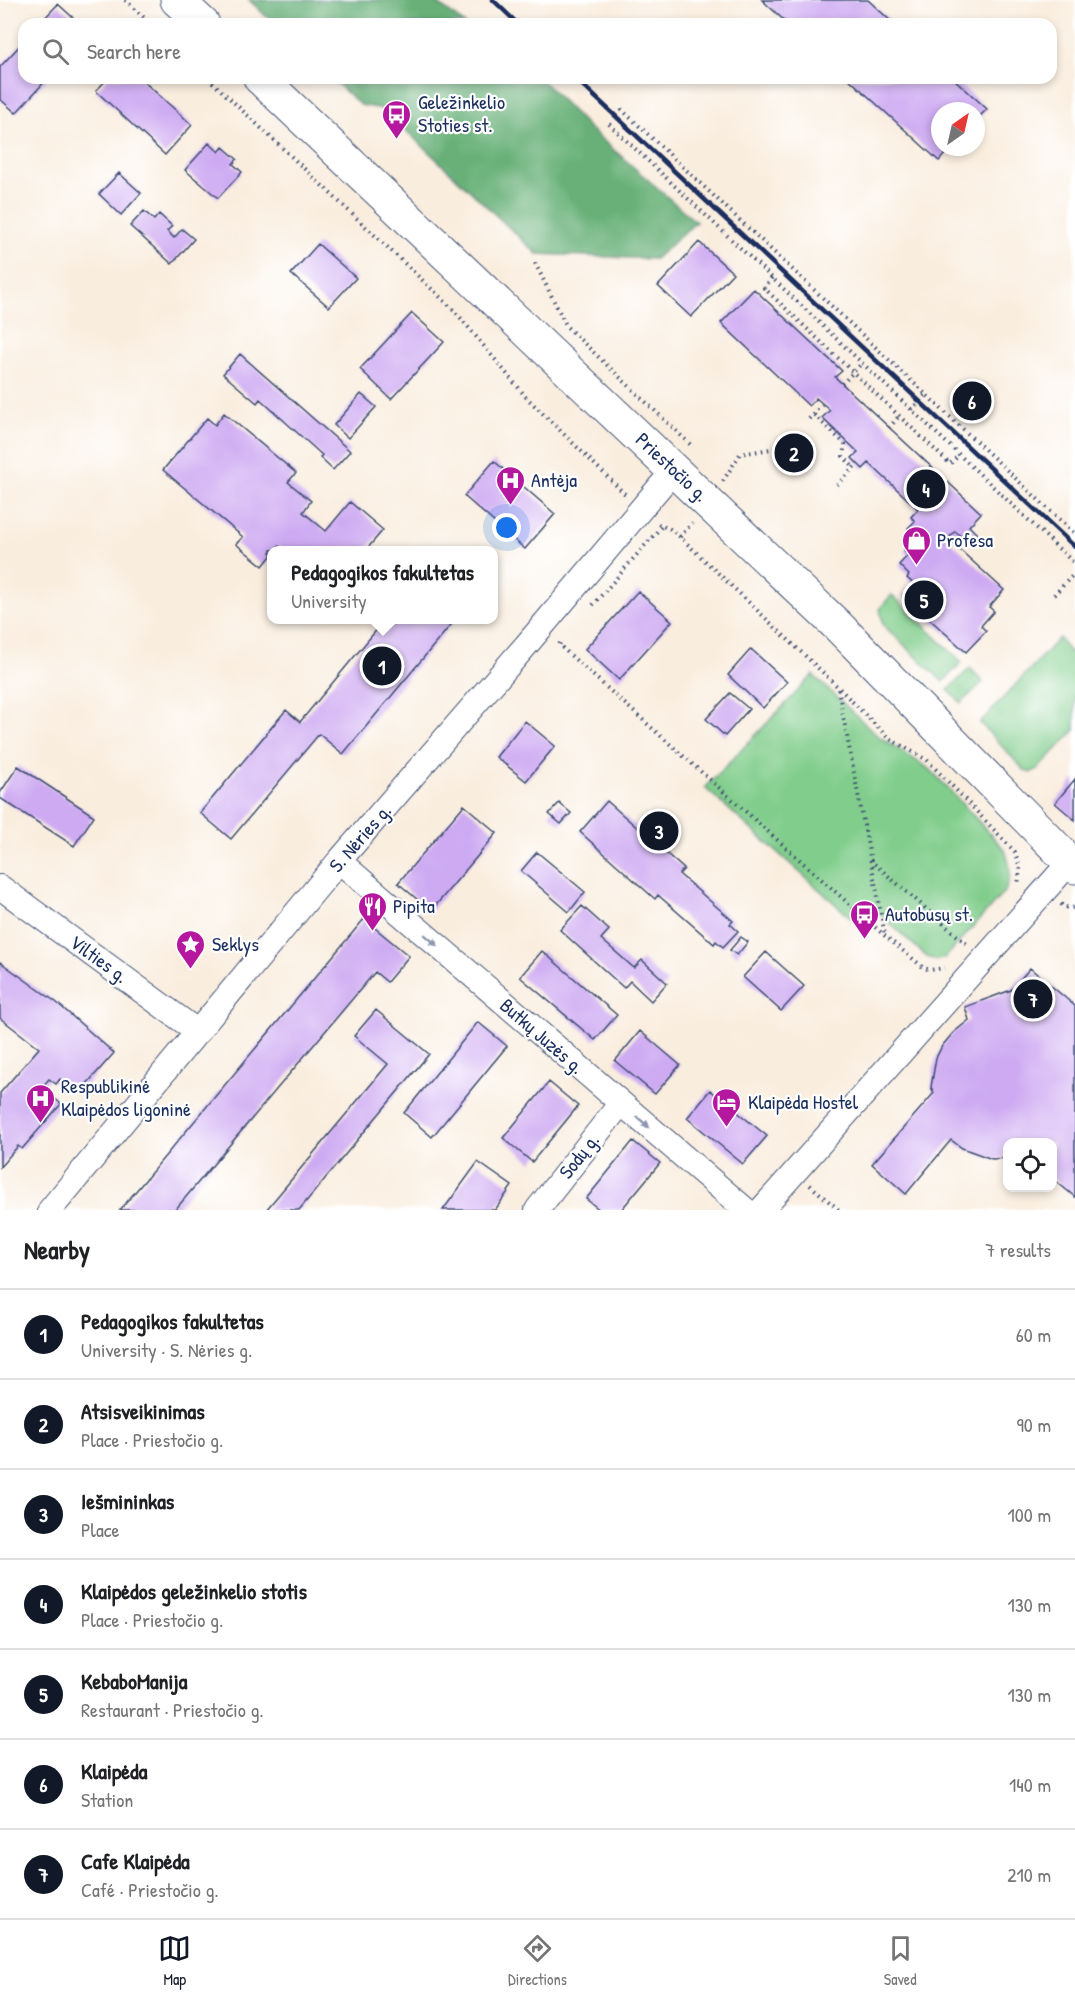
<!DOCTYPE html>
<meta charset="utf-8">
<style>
body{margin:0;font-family:"Patrick Hand",sans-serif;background:#f2f2f2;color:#202124}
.controls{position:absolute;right:18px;bottom:18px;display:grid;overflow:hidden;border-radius:12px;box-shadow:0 3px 9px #0003}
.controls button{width:54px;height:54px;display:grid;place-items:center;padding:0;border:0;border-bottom:2px solid #e0e0e0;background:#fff;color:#202124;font:30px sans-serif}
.compass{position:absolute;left:931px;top:102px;width:54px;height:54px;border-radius:50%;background:#fff;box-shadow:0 3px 9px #0003;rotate:34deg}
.you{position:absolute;left:507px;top:528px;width:21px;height:21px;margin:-15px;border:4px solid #fff;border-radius:50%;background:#1a73e8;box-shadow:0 0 0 9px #1a73e833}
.badge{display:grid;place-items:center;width:39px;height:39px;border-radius:50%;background:#111827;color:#fff;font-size:20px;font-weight:700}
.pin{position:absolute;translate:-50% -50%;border:3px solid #fff;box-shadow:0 2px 6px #0006}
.popup{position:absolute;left:267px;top:546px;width:231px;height:78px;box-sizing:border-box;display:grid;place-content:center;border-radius:12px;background:#fff;filter:drop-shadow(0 2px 4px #0005);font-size:20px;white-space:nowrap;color:#757577}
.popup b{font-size:22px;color:#202124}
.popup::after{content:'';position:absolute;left:50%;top:100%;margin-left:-12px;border:12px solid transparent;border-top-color:#fff}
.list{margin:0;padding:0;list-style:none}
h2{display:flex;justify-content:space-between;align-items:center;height:78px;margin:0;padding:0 24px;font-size:26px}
h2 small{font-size:20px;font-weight:400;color:#757577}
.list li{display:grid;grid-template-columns:39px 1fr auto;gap:18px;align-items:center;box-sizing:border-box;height:90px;padding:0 24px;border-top:2px solid #e0e0e0}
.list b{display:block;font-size:22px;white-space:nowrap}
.list p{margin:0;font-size:20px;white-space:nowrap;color:#757577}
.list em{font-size:20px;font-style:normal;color:#757577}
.icon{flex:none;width:33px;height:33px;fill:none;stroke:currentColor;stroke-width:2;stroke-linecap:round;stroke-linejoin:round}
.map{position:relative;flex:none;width:1075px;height:1210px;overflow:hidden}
.search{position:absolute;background:#fff;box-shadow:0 3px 9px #0003;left:18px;right:18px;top:18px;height:66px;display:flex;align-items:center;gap:15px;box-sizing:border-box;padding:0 21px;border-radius:18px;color:#757577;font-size:22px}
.sheet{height:708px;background:#fff}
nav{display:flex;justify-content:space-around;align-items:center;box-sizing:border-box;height:84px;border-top:2px solid #e0e0e0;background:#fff;font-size:16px;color:#757577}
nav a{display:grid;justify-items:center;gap:3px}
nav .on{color:#111827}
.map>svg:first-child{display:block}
.green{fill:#81cd8c;stroke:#4e7e75;stroke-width:1.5}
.forest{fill:#68b078;stroke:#42706b;stroke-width:1.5}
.building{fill:#ceaaf2}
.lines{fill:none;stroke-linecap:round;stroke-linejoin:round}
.street-casing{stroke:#3c4c71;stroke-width:26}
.primary-casing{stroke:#3c4c71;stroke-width:35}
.path{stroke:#3c4c71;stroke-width:4;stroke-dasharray:1.5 4.5;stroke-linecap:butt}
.street{stroke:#fff;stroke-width:24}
.primary{stroke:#fff;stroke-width:33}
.rail{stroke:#1b2f5e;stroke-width:4.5}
.oneway{fill:#8d97ae}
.labels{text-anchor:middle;stroke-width:4.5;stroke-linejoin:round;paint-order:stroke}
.poi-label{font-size:20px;fill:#1b2f5e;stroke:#fff;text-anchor:start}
.street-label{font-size:20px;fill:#1b2f5e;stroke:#fff}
</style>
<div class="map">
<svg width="1075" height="1210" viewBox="0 0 1075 1210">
<rect width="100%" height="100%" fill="#fff"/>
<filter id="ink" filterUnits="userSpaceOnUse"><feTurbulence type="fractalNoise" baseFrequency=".0167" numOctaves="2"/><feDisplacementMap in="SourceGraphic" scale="12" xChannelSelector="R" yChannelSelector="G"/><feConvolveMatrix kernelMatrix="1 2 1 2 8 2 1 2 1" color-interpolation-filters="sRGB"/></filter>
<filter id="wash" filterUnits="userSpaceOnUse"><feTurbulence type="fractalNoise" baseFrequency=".008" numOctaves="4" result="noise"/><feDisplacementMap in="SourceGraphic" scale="24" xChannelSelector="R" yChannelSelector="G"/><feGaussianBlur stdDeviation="1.35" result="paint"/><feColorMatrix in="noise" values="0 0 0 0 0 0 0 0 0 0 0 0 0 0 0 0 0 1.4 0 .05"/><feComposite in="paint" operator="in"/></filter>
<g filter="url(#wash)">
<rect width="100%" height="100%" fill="#f9edde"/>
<path class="green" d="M892,595L962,662L943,682L883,625L880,608Z
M1059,638L1075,659V730L1038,769L1030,773L1024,770L980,723Z
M970,668L983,682L961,703L948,690Z
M813,675L878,736L931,770L1005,850C1010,865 1013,876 1005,891L944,959L936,960L927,957L874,909L860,926L705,788Z"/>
<path class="forest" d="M249,0H433L465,24H274Z
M331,78H537L547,85L589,128L696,222L655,259L537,254L383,109L360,105Z"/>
<g id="blocks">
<path class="building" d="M762,0H868L894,24H788Z
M58,4L80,24H39Z
M24,41V78H48L16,113L0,99V67Z
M108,78H140L192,125L165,155L96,91Z
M848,78H953L987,109L976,120V111H940V147H951L939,161Z
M209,143L219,152L223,147L237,159L233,164L242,172L218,198L185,170Z
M119,173L141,193L121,215L99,194Z
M144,211L154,220L159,214L172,226L167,231L174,238L182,229L194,239L172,264L130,226Z
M699,242L733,273L691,317L658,286Z
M318,244L356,278L329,307L291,274Z
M754,289L842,371L835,377L981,513L969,526L978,535L970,545L955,531L948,539L1004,590L989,607L994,611L981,626L986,631L966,652L903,595L914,584L907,578L909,575L899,565L908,555L904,551L911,544L906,539L912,533L908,528L915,521L911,517L918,509L869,463L863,469L852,458L858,452L822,418L830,410L816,398L809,406L721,323Z
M412,313L444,342L391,399L360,369Z
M240,354L350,451L333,470L320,458L322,455L260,399L257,403L223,374Z
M361,394L376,407L348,438L334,425Z
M224,413L296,473L288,482L311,501L303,512L326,531L350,502L383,530L366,550H284L279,546L276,550H271V556L263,566L236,544L243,537L163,470L207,418L215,425Z
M494,461L555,514L525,549L464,496Z
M638,591L672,621L619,680L585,649Z
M382,620H455L343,754L319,734L231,839L200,813L286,710L300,722L384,621Z
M751,649L787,682L763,708L728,675Z
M730,693L749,709L725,736L706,719Z
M525,721L555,746L526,781L496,757Z
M18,766L94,816L74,846L0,798V793Z
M1075,779V820L1055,803Z
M607,801L684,869L679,874L733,921L730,924L738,931L723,947L716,941L714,944L658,895L655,899L580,832Z
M559,803L571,813L561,824L549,814Z
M464,805L497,833L431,911L398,883Z
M537,852L585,892L569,912L521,871Z
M582,906L609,930L601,939L634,968L642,960L667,983L651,1001L630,981L624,988L560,930Z
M364,919L409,956L387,982L375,972L175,1210H120Z
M741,937L748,942L737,955L730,950Z
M542,951L617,1015L595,1040L520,977Z
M766,952L804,986L781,1011L743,977Z
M0,962L56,1002L114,1053L78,1094L60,1079L56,1084L49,1079L42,1087L61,1104L22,1149L18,1146L0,1167V1093L39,1048L0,1018Z
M1030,968L1075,1006V1197L1052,1178V1142H1008V1158L992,1159L962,1148L951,1140L906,1194L872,1164L934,1093L931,1087L936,1058L942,1046L953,1033L969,1020L965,1007L1011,990Z
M376,1010L429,1054L299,1210H266L388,1064L354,1036Z
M478,1022L507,1046L432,1137L404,1113Z
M640,1031L680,1065L655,1094L615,1061Z
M549,1082L578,1106L532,1162L503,1138Z
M710,1090L767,1136L743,1164L687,1118Z
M633,1141L660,1163L621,1210H600L586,1199Z
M478,1162L512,1186L495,1210H443Z"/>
</g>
</g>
<g filter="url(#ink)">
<use href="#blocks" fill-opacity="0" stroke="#3c4c71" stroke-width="1.5"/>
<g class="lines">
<defs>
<path id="street" d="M339,861L746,1210
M0,887L198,1032
M50,1210L339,861L528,643L674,470
M537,1210L621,1103
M761,1210L1070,862"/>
<path id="primary" d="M177,0L203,24
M260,78L838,626L1075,867"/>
</defs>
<use href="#street" class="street-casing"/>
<use href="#primary" class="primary-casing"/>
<path class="path" d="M125,0L151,24
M208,78L454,310L527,398L626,495
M621,109L1075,534
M609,124L1075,564
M535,263L567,327L693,447
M772,278L764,288L950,464L959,455
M842,384L862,363
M912,410L926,394
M814,415L845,444L843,456L854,468
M809,419L823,404
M889,428L899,416
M723,481L740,454L796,445
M837,485L857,464
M658,524L670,529L680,537L838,687L888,738L927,760L958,792L1015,852L1020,868L1018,885
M680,537L692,523
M1054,595L1075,573
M593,605L661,527
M560,643L559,645L885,936L924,968L930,970L944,968
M838,689L885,935
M870,860L969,946
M1061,904L1064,907L1075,908
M810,1185L839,1210"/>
<use href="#street" class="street"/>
<use href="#primary" class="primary"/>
<path class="rail" d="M493,0L518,24
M575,78L1075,547"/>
</g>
<defs><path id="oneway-solid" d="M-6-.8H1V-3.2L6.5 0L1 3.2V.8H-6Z" transform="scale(1.5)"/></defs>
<g class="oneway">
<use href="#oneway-solid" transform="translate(431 940) rotate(41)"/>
<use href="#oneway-solid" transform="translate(643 1122) rotate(41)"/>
</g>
</g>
<defs>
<symbol id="bus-pin" viewBox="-11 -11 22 30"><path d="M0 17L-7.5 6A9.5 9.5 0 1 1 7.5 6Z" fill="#b5179e" stroke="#fff"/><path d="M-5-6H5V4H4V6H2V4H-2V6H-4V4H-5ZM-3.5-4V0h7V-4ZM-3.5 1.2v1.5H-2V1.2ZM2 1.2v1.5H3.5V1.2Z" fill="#fff"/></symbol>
<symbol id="hospital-pin" viewBox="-11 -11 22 30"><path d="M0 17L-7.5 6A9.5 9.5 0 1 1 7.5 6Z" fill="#b5179e" stroke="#fff"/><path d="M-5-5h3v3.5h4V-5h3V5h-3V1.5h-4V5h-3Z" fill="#fff"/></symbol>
<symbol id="shop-pin" viewBox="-11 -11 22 30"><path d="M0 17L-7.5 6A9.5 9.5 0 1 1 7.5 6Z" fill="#b5179e" stroke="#fff"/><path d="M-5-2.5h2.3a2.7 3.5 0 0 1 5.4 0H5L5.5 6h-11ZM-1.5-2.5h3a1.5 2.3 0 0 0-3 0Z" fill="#fff"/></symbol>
<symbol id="restaurant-pin" viewBox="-11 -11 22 30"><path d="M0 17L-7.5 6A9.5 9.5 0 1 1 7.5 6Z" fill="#b5179e" stroke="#fff"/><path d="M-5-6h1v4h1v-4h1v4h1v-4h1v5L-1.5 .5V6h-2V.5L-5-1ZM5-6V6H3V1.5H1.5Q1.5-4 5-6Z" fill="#fff"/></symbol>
<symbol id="sight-pin" viewBox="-11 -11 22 30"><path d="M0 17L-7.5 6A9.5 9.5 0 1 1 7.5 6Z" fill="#b5179e" stroke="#fff"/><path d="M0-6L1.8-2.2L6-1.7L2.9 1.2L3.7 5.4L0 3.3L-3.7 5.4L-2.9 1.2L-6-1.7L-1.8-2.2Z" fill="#fff"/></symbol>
<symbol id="hotel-pin" viewBox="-11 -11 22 30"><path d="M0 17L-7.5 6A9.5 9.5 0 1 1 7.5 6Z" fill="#b5179e" stroke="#fff"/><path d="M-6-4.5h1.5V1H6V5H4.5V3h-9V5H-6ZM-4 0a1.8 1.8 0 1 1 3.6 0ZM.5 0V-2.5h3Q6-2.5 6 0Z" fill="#fff"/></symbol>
</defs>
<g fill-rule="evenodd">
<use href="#bus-pin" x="380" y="98" width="33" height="45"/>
<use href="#hospital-pin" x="494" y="464" width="33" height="45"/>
<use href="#shop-pin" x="900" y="524" width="33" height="45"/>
<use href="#restaurant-pin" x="356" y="890" width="33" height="45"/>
<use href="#bus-pin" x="848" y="898" width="33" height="45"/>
<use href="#sight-pin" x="174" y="928" width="33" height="45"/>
<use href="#hospital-pin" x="24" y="1082" width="33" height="45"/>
<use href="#hotel-pin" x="710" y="1086" width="33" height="45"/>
</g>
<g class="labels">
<g class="poi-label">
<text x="418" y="109">Geležinkelio<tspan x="418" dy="23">Stoties st.</tspan></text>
<text x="531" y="487">Antėja</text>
<text x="937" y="547">Profesa</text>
<text x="393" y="913">Pipita</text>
<text x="885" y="921">Autobusų st.</text>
<text x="212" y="951">Seklys</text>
<text x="61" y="1093">Respublikinė<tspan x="61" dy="23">Klaipėdos ligoninė</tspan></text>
<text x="748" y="1109">Klaipėda Hostel</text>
</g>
<g class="street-label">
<text transform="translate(672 467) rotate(43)" y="7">Priestočio g.</text>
<text transform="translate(360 838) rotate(-49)" y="7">S. Nėries g.</text>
<text transform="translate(99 959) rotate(36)" y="7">Vilties g.</text>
<text transform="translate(542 1036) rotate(41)" y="7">Butkų Juzės g.</text>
<text transform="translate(579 1156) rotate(-52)" y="7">Sodų g.</text>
</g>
</g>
</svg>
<div class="controls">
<button><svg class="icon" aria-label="locate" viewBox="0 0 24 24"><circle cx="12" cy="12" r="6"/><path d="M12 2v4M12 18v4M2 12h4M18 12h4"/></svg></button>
</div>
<svg class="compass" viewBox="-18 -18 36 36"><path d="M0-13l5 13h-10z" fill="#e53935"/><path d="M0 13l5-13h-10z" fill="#757577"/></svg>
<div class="you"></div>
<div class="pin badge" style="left:382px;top:666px">1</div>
<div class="popup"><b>Pedagogikos fakultetas</b>University</div>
<div class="pin badge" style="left:794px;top:453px">2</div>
<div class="pin badge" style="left:659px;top:831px">3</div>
<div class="pin badge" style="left:926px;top:489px">4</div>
<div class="pin badge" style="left:924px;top:600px">5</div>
<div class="pin badge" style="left:972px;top:401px">6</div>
<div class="pin badge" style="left:1033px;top:999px">7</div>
<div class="search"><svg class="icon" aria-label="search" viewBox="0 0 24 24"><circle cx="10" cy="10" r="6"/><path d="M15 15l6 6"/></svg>Search here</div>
</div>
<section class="sheet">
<h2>Nearby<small>7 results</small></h2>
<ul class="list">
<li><span class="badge">1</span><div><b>Pedagogikos fakultetas</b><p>University · S. Nėries g.</p></div><em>60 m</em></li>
<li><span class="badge">2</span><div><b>Atsisveikinimas</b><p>Place · Priestočio g.</p></div><em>90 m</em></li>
<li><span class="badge">3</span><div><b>Iešmininkas</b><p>Place</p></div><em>100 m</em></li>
<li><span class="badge">4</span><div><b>Klaipėdos geležinkelio stotis</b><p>Place · Priestočio g.</p></div><em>130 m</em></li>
<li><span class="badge">5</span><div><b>KebaboManija</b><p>Restaurant · Priestočio g.</p></div><em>130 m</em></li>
<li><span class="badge">6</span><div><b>Klaipėda</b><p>Station</p></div><em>140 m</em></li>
<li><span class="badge">7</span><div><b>Cafe Klaipėda</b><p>Café · Priestočio g.</p></div><em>210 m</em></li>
</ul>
</section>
<nav>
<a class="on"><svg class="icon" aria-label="map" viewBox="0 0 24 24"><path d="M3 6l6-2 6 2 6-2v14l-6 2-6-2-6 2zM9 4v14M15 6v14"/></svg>Map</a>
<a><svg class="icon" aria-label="directions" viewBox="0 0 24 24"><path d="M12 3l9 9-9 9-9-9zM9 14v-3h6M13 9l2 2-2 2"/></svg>Directions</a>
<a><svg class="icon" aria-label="saved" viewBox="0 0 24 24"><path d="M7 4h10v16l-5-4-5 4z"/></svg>Saved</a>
</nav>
